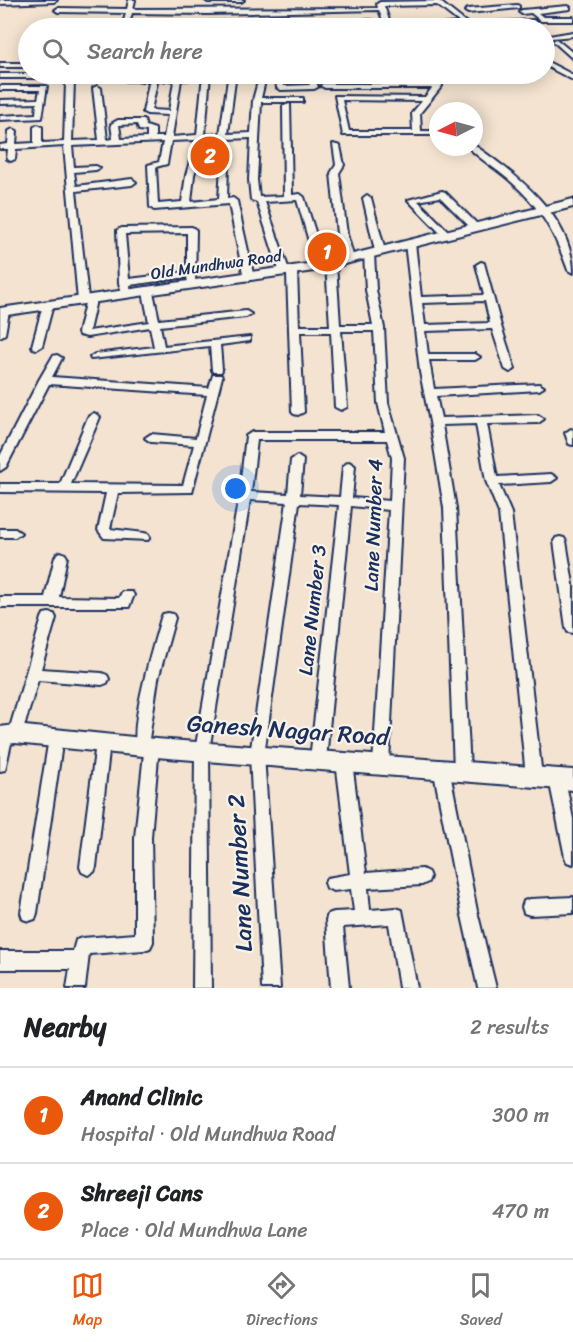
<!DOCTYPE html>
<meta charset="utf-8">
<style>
body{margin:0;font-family:Sriracha,sans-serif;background:#f6f6f6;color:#202124}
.compass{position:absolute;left:429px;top:102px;width:54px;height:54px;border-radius:50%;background:#fff;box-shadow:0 3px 15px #0003;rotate:264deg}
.you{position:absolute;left:236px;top:489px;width:21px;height:21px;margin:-15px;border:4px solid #fff;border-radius:50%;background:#1a73e8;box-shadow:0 0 0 9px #1a73e833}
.badge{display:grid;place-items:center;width:39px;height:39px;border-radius:50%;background:#ea580c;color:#fff;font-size:20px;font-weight:700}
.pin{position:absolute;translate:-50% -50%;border:3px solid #fff;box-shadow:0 2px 6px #0006}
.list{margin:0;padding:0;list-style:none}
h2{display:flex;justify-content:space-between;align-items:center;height:78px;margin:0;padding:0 24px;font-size:26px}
h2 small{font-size:20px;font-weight:400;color:#757577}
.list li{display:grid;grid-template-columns:39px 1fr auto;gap:18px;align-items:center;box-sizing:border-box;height:96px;padding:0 24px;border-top:2px solid #e0e0e0}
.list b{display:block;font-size:22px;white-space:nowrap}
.list p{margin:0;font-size:20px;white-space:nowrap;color:#757577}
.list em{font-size:20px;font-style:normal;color:#757577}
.icon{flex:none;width:33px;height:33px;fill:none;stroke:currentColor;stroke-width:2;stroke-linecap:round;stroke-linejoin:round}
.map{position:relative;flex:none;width:573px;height:988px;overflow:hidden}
.search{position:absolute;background:#fff;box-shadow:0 3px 15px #0003;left:18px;right:18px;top:18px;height:66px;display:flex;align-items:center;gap:15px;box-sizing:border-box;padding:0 21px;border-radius:33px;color:#757577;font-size:22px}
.sheet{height:270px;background:#fff}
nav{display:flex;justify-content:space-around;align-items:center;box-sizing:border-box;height:84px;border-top:2px solid #e0e0e0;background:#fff;font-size:16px;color:#757577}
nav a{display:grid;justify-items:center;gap:3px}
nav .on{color:#ea580c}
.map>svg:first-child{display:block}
.building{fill:#e9bd99;stroke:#1b2f5e;stroke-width:1.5}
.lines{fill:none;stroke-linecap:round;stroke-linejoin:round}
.street-casing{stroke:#1b2f5e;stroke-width:4}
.secondary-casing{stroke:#1b2f5e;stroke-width:4}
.street{fill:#f7f3e8;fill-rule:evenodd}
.secondary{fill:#f7f3e8;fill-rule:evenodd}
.labels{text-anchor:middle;stroke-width:4.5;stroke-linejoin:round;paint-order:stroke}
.far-street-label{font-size:16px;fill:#1b2f5e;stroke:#f7f3e8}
.street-label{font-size:20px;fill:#1b2f5e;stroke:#f7f3e8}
.near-street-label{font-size:24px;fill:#1b2f5e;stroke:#f7f3e8}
</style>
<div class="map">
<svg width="573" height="988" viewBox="0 0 573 988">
<rect width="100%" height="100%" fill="#f3e3d0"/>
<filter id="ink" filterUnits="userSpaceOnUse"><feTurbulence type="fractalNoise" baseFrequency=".0167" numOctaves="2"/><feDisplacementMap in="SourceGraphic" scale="12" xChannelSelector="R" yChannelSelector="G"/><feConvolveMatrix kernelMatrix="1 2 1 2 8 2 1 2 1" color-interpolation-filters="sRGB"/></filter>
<g filter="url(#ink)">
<path class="building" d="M220,149L221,163H200L203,150Z"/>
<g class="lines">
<defs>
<path id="street" d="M0,0H57L54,2L0,4Z
M129,0H135L133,9L378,8L377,4L380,2L439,1L468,24L469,26H480L483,28H420L423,26L460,23L437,5L384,6L392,28H386L379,10L207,14L132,13L128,28H122L126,13L58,12L55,10L58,8L127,9Z
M205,0H244L241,2H208Z
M517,5L519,6V8L468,13L465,11L468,9Z
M568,6L570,7V9L538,13L543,17H573V21H541L531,13L522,14L519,12L522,10Z
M372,20L374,21V23L206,26L203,24L206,22Z
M533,20L536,22L535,23L501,26L498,24L501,22Z
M573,32V36L552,38L549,36Z
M556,39L573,53V59L554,42L553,41Z
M544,60L573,75V80L544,65Z
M0,63H28V67H0Z
M0,74H49L53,76L49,78H0Z
M61,74H67V78L74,80L72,141L99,140L93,88L97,86L101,88L107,140L113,139L111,124L118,120H144L146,126L155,129V137H164L168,115L147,114L143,112L149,83L151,81H126V74H132L133,77H164V81H155L157,83L151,110L169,111L174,81L165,79L190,74L188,80H181L172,137L197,135L203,74H210L205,135L220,134L228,79L235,81L228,134L251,133L253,100L260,74H266V77L313,75L318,87L314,89L281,90L277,88L276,81H265L261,98H303V102H261L257,180L259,197L284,196L283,106L290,104L292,195L300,194L304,197L326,266L321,269L316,266L297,200L265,202L289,270H295L297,272L299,326H330L326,264L331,261L336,264L340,325H373L366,290L364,254L369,251L374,254L376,290L384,328L388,403L404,458L389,764L386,769L381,770L376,769L373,764L389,510L351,506L326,759L323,764L318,765L313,764L310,759L339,505L299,503L264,755L280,988H262L250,755L287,502L250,500L209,751L211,988H193L195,751L239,496L246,436L252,432H385L378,403L374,331H341L347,407L341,410L335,407L331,332H300L304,412L298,415L294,414L292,412L287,275L280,273L257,202L251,200L249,180L251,138L204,140L194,175L191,202L219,199L221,165L228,163L227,199L233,198L237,201L254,278L249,281L244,278L229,204L154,210L150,207L148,165L159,162L163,142L72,146L74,167L96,166L100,168L96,170L74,172L76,186L132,179L136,182L132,185L76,191L88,298H94L96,300L89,331L149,322L143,292L148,289L153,292L159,320L246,311L251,314L246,317L160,326L164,346L250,337V341L220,345L222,370L221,372H213L212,370L210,346L91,359L90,357L95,354L154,347L150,327L87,337L79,335L78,333L85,303H80L78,301L64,146L16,149L15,159L11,161L7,159L8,149H0V145L8,144L9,131L13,129L17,131L16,144L34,143V127L38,125L42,127V143L64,142L66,82L59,80ZM307,79L310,85L284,86L283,80ZM137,124L139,130L147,131V138L121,139L119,125ZM196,140L186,175L182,202L158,204L156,167L167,164L171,141ZM257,440H387L392,458L390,501L352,498L355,466L349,462L343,466L340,497L300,495L303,460L297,456L291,460L288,494L251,492Z
M84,74H91L88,82L81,80Z
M400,74H443L442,86L420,113L421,131H438V135H343L335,96L425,97L432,88H325L321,86L322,84H435V77L404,76ZM342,100L422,101L412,113L413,131H349Z
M0,86H47L42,118L0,120V116L36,114L37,103L0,104V100L38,99L40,90H0Z
M333,144L340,146L344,165L339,173L347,234L354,259L349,262L344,259L337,234L331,173L336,165Z
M474,145C516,174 573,217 573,273L568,270C554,231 540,206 508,179C495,168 480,159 468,147H474Z
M442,191L445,192L478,225V229H472L440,197L418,201L451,234L446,237L443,236L408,200Z
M367,195L371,198L385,251L383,253L380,254L375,251L363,198Z
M192,227L196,230L195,288H189L187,277L130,285L131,295L126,298L123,297L119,283L117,230L122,228ZM187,233V272L129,279L125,234Z
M410,240L415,243L421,297L484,295L476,265L481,262L484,263L501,326L515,369L510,372L505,369L492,329L425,331L428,354H475L480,357L475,360H429L434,389L539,384L544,387L539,390L436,396L441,418L538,415L544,419L538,423L487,424L497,477L551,474L557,478L551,482L499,485L511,513L542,776L539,781L534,783L529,781L526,776L499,513L486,481L476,424L442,425L456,508L470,770L467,775L462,777L457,775L454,770L444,508L430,422L420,372L405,243ZM485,301L490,323L425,325L422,303Z
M48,302L53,305L42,346L37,349L33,348L32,346L43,305Z
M4,308L9,311L5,334L0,337V310Z
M57,355L62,358L52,377L209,388L213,375H221L222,377L192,492L118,493L110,529L144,533L148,534L150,537L148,540L104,538L98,530L106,493L0,492V484H60L88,417L94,413L100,417L71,484L183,485L194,445L151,442L145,438L151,434L196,438L207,395L49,384L6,467L0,471V456L39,380L53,356Z
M571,429L573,430V445L569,444L565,433Z
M0,529H15L21,533L15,537H0Z
M560,537L564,538L566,541L573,584V633L568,632L566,628L554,541L556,538Z
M61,552L65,554L67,557L59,597L119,598L122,592H132L134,595L129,607H0V597H45L55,557L57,554Z
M49,613L54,614L56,618L41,669L102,673L107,675L109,679L107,683L102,685L38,680L22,734L20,738L12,739L5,770L0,771V732L9,731L42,618L44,614Z
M168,613L173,614L175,618L158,679L149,739L157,742L159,746L151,837L153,942L150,948L144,950L89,954L85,988H67L70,969H0V951H73L76,940L82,938L135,934V837L144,753L138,751C127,730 154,643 161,618L163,614Z
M56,732L61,734L63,738L37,913L35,919L29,921L23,919L21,913L49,738L51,734Z
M103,737L108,739L110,743L96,867L94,872L88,875L82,872L80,867L96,743L98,739Z
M344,756L349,757L352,762L366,873L422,869L428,872L430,877L428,882L422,885L368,888L370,910L396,908L402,910L417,988H399L389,924L343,927L349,988H331L326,920L328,914L334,912L354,911L351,889L333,891L327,888L325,883L327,878L350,874L336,762L339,757Z
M441,761L446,763L449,768L477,911L496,988H478L461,911L433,768L436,763Z
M557,772L562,774L565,779L573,819V864L567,862L565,857L549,779L552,774Z
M573,897V913L530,915L524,913L522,907L524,901L530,899Z"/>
<path id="secondary" d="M573,199V207L321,270L0,316V308L321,262Z
M15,725L143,738L573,770V790L143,756L15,743L0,745V727Z"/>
</defs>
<use href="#street" class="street-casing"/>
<use href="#secondary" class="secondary-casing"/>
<use href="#street" class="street"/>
<use href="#secondary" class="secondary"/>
</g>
</g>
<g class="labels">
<g class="far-street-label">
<text transform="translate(216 264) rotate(-8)" y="6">Old Mundhwa Road</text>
</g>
<g class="street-label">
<text transform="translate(373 525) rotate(-88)" y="7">Lane Number 4</text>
<text transform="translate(312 610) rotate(-84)" y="7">Lane Number 3</text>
</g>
<g class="near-street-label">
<text transform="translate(288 730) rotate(4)" y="8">Ganesh Nagar Road</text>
<text transform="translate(240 873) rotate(-93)" y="8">Lane Number 2</text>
</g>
</g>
</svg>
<svg class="compass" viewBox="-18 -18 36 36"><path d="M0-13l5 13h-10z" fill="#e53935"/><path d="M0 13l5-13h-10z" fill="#757577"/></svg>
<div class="you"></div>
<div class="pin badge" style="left:327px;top:252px">1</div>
<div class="pin badge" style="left:210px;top:156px">2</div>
<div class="search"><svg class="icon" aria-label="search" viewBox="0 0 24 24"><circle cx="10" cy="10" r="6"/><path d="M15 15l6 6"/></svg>Search here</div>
</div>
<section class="sheet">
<h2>Nearby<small>2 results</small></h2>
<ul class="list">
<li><span class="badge">1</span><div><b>Anand Clinic</b><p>Hospital · Old Mundhwa Road</p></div><em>300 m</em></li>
<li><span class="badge">2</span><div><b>Shreeji Cans</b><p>Place · Old Mundhwa Lane</p></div><em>470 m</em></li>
</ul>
</section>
<nav>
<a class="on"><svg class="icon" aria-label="map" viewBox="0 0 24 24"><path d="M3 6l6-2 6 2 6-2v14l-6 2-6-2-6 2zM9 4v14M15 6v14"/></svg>Map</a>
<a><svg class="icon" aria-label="directions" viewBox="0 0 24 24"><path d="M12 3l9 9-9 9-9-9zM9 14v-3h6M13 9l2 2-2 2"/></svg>Directions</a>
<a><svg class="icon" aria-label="saved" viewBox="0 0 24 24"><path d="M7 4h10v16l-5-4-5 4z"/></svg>Saved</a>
</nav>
